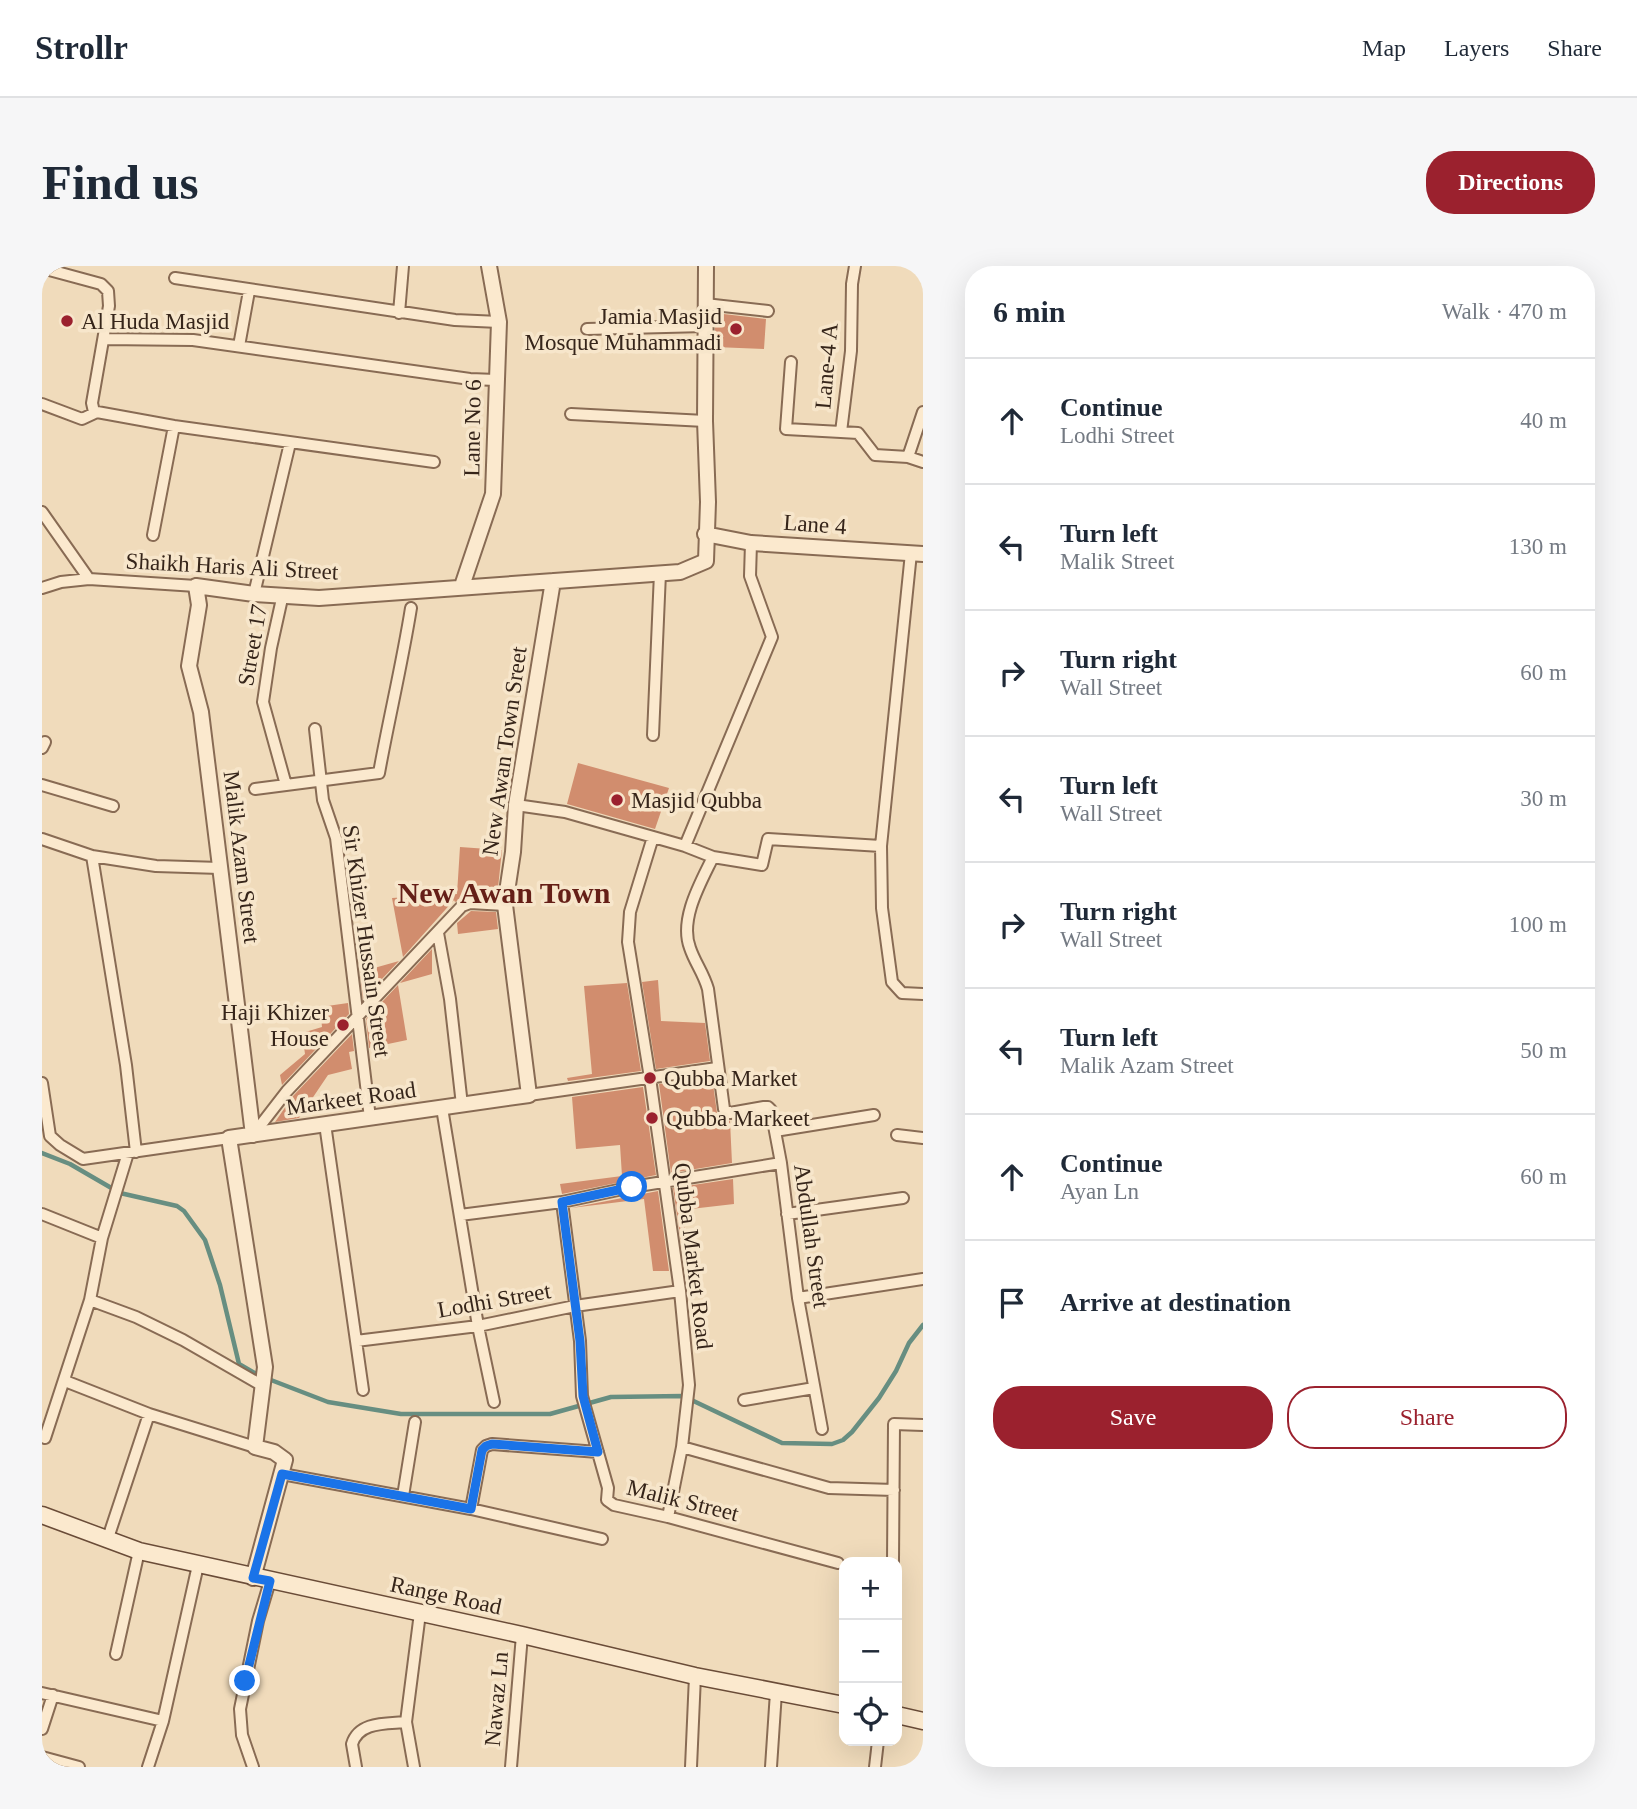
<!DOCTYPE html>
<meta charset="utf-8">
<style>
body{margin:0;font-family:"Times New Roman",serif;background:#f6f6f7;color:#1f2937}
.controls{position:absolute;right:21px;bottom:21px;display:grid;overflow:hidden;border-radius:14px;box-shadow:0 7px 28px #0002}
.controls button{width:63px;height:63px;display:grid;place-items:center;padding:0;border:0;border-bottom:2px solid #e0e1e3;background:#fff;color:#1f2937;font:35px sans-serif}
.stop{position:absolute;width:21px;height:21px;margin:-16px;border:5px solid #1a73e8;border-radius:50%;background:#fff}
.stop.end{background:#1a73e8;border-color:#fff;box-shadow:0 2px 7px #0008}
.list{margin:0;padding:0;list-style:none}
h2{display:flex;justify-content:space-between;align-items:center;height:91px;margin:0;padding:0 28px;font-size:30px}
h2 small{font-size:23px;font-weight:400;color:#747a83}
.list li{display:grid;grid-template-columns:46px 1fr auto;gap:21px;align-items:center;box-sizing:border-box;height:126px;padding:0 28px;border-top:2px solid #e0e1e3}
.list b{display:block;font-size:26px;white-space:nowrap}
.list p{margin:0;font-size:23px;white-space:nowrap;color:#747a83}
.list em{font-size:23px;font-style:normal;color:#747a83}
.actions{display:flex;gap:14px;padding:21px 28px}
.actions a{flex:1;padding:16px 0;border:2px solid #9b212e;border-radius:28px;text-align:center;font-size:24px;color:#9b212e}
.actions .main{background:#9b212e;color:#fff}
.icon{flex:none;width:38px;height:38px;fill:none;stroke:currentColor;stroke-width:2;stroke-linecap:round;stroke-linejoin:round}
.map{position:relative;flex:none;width:881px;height:1501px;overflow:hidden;border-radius:28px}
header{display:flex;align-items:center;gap:42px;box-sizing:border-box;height:98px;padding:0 35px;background:#fff;border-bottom:2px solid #e0e1e3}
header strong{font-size:33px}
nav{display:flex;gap:38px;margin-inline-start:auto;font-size:24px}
.intro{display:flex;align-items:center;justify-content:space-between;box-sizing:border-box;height:168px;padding:0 42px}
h1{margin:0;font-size:49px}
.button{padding:18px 32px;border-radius:28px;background:#9b212e;color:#fff;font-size:24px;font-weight:700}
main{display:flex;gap:42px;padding:0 42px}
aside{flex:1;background:#fff;border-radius:28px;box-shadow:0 7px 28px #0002}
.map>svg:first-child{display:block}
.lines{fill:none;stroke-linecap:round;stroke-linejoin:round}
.stream{stroke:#678e81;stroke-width:4.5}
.building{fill:#d18d6e}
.minor-casing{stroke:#886b54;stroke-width:14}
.tertiary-casing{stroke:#886b54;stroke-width:18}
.secondary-casing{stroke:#6a4c38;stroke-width:19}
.minor{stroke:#fbe9ce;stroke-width:10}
.tertiary{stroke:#fbe9ce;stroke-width:14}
.secondary{stroke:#fbe9ce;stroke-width:16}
.route{stroke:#1a73e8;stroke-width:9}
.poi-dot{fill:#9b212e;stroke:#f7e6cb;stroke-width:2.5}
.labels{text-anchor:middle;stroke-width:7;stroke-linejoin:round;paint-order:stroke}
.poi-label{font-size:23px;fill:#36251a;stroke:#f7e6cb;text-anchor:start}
.street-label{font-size:23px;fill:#36251a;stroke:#f7e6cb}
.district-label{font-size:30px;font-weight:bold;fill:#651f17;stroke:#f7e6cb}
</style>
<header>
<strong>Strollr</strong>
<nav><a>Map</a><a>Layers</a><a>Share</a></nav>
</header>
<div class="intro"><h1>Find us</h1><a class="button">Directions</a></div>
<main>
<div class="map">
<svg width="881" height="1501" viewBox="0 0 881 1501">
<rect width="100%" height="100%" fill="#f0dbbb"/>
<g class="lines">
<path class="stream" d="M0,887L28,898L78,927L135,940L142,945L163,974L178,1019L197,1098L216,1109L286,1136L359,1148H508L569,1131L641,1130L740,1177L790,1178L801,1174L810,1166L837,1132L854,1105L867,1077L881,1059"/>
</g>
<path class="building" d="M673,47L724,53L722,83L673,81Z
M536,497L627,522L613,563L525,538Z
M418,581L460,584L455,631L428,629L413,636L412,634L361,691L350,632L415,628Z
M429,645L454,646L456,663L416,668L415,657Z
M390,683V708L358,717Z
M357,695L321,733L318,706Z
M616,714L619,755L663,757L668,795L614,803L600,716Z
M585,717L599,805L526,815L525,812L550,808L542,720Z
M356,719L365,774L327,782L324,753Z
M306,737L307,748L240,819L238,809L263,788L260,767L280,761L278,741Z
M310,768L312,785L307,786L310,803L286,809L257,852L233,856L251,830Z
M670,811L675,847L688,855L690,897L629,907L617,818Z
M601,821L614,909L520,928L518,918L580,910L578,879L534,883L530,831Z
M691,913L692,938L640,944L649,1004H643L631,922Z
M616,925L627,1005H611L602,933L529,942Z"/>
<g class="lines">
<defs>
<path id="minor" d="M0,2L59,18L66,25L67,40L50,137L52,146
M133,12L413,54L457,56
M663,38L726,45
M357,47L361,0
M545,63L663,60
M62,73L151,74L428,113L454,114
M197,80L207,25
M749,96L744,163L799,166L809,85L810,18L813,0
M0,138L40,153L55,146L132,160L392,196
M529,148L663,155
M799,166L816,167L833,189L866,191L881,196
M866,191L881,146
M0,246L47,313
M111,269L132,160
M869,287L839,580L840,642L850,716L860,727L881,728
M0,322L19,316L47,313L154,320
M212,328L248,177
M241,328L229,382L221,436L244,519
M273,463L281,534L294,572L328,852
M611,469L618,307
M0,482L3,476
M0,519L71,540
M213,523L337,507C347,452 360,398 369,342
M474,539L523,546L643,580L671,591L720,599L726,573L839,580
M611,571L588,646L586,676L608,812L638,1025L647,1119L640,1181L626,1251
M0,573L50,590L114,600L178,602
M643,580L730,371L708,310L709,277
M50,590L84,799L94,886
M671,591C659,616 637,653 648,682C653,697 661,706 666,723L682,843L688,847L722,841H726L729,844L739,897L756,1032L780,1163
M396,667L408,733L420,839
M0,817L8,870L18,879L41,893L187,872
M487,829L675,802
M400,842L436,1060L452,1136
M283,858L321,1124
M733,865L832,849
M211,869L245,825L420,640L428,637L463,639
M855,869L881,872
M520,936L538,1075L540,1130L566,1222L565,1234L572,1239L626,1251L796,1297
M0,948L60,972
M745,948L861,932
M418,949L520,936L590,921L739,897
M756,1032L881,1013
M48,1034L94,1051L141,1074L221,1120
M314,1075L436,1060L533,1040L638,1025
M23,1115L107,1148L213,1181
M702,1134L772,1122
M3,1172L48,1034L60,972L86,887
M640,1181L787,1222L852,1224
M240,1208L429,1243L560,1273
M361,1230L373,1156
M429,1243L440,1184L444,1180L450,1178L556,1186
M65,1275L107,1148
M851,1296L852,1158L881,1159
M74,1388L97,1285
M0,1427L121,1455
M0,1463L11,1429
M0,1491L37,1501
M106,1501L121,1455L156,1299
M211,1501L200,1469L198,1443L216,1355L228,1315
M314,1501L310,1478C317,1455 345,1458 364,1456
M372,1501L364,1456L378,1347
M469,1501L480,1369
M649,1501L653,1410
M729,1501L734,1426
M833,1501L836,1475"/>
<path id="tertiary" d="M663,268L709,277L881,288
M420,320L451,228L457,56L447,0
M211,869L159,446L147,400L157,339L154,320L212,328L277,332L638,306L664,295L666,236L663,155L664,0
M211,1312L243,1194L232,1186L213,1181L223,1101L187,872L487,829L463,639L471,586L474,539L511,315"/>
<path id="secondary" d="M0,1249L97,1285L480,1369L653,1410L802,1439
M855,1449L881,1455"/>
</defs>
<use href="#minor" class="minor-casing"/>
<use href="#tertiary" class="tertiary-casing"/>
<use href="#secondary" class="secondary-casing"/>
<use href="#minor" class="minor"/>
<use href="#tertiary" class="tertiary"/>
<use href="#secondary" class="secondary"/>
</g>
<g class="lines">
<path class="route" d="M203,1415L228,1315L211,1312L240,1208L429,1243L440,1184L444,1180L450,1178L556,1186L541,1130L538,1075L520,936L590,921"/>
</g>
<g class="poi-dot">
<circle cx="25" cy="55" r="7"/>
<circle cx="694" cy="63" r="7"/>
<circle cx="575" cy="534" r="7"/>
<circle cx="301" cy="759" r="7"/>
<circle cx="608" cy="812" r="7"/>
<circle cx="610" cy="852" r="7"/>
</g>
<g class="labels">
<g class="poi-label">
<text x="680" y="58" text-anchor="end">Jamia Masjid<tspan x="680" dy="26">Mosque Muhammadi</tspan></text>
<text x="39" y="63">Al Huda Masjid</text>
<text x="589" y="542">Masjid Qubba</text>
<text x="287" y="754" text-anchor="end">Haji Khizer<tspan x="287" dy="26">House</tspan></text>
<text x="622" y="820">Qubba Market</text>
<text x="624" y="860">Qubba Markeet</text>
</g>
<g class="street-label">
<text transform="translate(784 100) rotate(-85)" y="8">Lane-4 A</text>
<text transform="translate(430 162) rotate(-89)" y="8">Lane No 6</text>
<text transform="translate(773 258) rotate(4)" y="8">Lane 4</text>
<text transform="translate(190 300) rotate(3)" y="8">Shaikh Haris Ali Street</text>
<text transform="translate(210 379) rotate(-80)" y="8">Street 17</text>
<text transform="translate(462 485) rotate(-82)" y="8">New Awan Town Sreet</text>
<text transform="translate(200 591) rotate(83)" y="8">Malik Azam Street</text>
<text transform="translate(325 675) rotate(82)" y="8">Sir Khizer Hussain Street</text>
<text transform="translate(309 832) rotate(-8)" y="8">Markeet Road</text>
<text transform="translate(770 970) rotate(82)" y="8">Abdullah Street</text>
<text transform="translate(652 990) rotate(83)" y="8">Qubba Market Road</text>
<text transform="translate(452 1034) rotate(-10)" y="8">Lodhi Street</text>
<text transform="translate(641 1234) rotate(14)" y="8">Malik Street</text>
<text transform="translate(404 1329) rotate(12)" y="8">Range Road</text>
<text transform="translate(454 1433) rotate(-85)" y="8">Nawaz Ln</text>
</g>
<g class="district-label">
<text x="462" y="637">New Awan Town</text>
</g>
</g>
</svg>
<div class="controls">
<button>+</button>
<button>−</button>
<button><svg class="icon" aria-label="locate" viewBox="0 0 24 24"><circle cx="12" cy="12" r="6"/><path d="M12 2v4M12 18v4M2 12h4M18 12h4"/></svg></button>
</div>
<div class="stop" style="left:590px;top:921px"></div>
<div class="stop end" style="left:203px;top:1415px"></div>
</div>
<aside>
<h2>6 min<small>Walk · 470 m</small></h2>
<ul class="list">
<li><svg class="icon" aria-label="ahead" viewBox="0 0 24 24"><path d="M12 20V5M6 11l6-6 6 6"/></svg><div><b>Continue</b><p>Lodhi Street</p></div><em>40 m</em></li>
<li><svg class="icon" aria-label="left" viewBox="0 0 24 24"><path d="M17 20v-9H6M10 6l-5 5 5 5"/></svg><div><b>Turn left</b><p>Malik Street</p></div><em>130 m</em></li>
<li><svg class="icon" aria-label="right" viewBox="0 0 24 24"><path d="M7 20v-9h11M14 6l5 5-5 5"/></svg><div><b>Turn right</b><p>Wall Street</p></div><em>60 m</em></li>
<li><svg class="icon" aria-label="left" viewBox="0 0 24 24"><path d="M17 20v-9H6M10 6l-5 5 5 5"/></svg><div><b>Turn left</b><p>Wall Street</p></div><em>30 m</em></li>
<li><svg class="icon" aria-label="right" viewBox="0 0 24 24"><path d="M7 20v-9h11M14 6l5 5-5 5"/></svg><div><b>Turn right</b><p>Wall Street</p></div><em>100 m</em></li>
<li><svg class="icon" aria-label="left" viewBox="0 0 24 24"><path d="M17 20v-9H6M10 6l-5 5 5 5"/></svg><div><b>Turn left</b><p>Malik Azam Street</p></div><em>50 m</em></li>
<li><svg class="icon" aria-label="ahead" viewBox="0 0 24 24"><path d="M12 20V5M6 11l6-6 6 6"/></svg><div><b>Continue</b><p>Ayan Ln</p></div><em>60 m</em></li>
<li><svg class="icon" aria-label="arrive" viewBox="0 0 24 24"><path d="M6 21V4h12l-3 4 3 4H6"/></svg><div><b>Arrive at destination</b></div></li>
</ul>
<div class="actions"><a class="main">Save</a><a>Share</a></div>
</aside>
</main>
